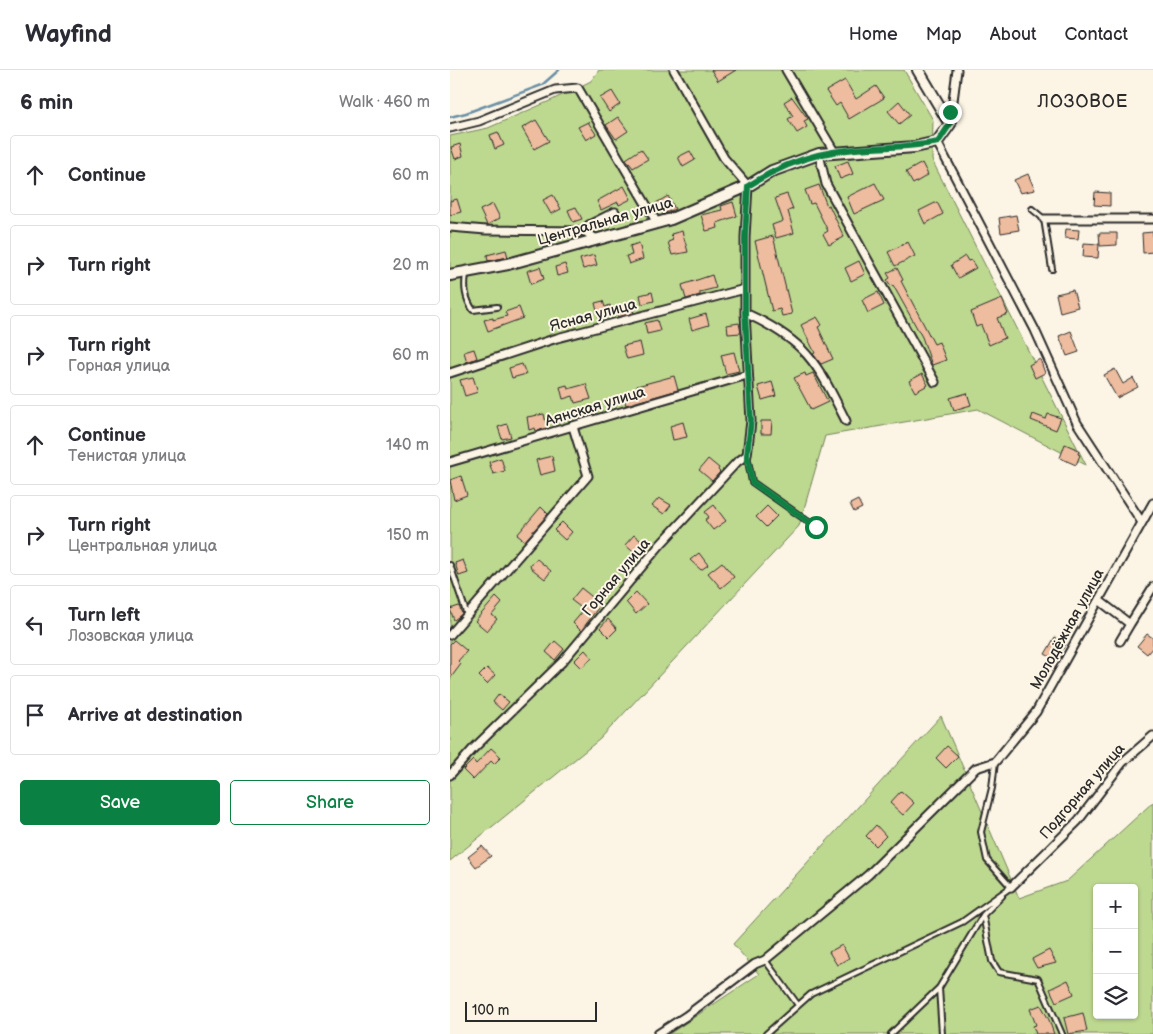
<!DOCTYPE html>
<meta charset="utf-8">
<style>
body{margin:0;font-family:"Balsamiq Sans",sans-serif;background:#f7f7f7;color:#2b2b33}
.controls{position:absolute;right:15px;bottom:15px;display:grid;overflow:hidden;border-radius:5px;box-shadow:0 1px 4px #0004}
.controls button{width:45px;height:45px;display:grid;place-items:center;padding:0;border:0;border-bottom:1px solid #e1e1e2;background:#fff;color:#2b2b33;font:25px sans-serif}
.scale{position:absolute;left:15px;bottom:12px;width:132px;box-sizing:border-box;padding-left:5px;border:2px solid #2b2b2b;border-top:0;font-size:14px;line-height:18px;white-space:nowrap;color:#2b2b2b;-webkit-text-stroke:4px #fcf5e5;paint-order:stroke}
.stop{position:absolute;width:15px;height:15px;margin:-11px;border:4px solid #0b8043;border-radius:50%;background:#fff}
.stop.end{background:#0b8043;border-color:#fff;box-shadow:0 1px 5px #0008}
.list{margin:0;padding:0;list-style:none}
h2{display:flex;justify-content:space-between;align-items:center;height:65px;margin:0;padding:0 20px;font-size:21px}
h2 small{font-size:16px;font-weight:400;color:#7c7c81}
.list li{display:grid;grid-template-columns:32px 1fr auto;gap:15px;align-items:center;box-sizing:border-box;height:80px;margin:0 10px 10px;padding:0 10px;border:1px solid #e1e1e2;border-radius:5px}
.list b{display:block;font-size:19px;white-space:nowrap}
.list p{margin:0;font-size:16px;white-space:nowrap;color:#7c7c81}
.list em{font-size:16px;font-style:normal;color:#7c7c81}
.actions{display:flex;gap:10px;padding:15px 20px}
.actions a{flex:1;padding:11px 0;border:1px solid #0b8043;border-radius:5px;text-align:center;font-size:18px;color:#0b8043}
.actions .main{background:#0b8043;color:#fff}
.icon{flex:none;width:28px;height:28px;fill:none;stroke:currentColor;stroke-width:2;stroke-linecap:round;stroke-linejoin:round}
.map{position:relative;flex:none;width:703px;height:964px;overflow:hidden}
header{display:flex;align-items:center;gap:30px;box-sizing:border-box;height:70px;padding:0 25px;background:#fff;border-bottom:1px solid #e1e1e2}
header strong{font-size:24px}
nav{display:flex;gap:28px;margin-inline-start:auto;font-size:18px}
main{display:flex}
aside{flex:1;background:#fff}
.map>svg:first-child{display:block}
.green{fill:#bdd88f;stroke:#74825d;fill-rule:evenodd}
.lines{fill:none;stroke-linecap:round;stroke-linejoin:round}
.stream{stroke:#6b8fa5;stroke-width:2.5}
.building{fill:#eebc9e;stroke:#2b2b2b}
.service-casing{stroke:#2b2b2b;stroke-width:8}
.minor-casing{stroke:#2b2b2b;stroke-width:11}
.secondary-casing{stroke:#2b2b2b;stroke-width:14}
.service{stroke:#fcf5e5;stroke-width:4}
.minor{stroke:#fcf5e5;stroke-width:7}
.secondary{stroke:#fcf5e5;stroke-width:10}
.route{stroke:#0b8043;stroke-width:6}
.labels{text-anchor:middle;stroke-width:4;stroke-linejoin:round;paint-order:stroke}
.street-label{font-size:15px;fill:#2b2b2b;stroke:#fcf5e5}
.quarter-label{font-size:18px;letter-spacing:1px;fill:#2b2b2b;stroke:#fcf5e5}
</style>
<header>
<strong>Wayfind</strong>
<nav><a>Home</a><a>Map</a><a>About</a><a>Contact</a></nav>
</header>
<main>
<aside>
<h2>6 min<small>Walk · 460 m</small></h2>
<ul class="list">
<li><svg class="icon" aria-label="ahead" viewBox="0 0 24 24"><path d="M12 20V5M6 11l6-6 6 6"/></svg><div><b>Continue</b></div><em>60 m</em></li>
<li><svg class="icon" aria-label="right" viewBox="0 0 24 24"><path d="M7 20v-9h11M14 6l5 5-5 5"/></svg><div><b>Turn right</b></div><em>20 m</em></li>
<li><svg class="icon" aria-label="right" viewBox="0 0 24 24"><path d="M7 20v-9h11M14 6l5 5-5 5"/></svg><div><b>Turn right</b><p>Горная улица</p></div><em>60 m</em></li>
<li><svg class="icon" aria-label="ahead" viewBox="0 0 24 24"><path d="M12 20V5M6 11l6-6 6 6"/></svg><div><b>Continue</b><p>Тенистая улица</p></div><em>140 m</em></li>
<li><svg class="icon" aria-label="right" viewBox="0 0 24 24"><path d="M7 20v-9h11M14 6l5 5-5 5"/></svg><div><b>Turn right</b><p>Центральная улица</p></div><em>150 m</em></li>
<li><svg class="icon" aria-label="left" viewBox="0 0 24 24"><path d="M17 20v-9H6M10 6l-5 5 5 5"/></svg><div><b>Turn left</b><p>Лозовская улица</p></div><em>30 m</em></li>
<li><svg class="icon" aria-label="arrive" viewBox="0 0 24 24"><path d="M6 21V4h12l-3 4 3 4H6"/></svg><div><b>Arrive at destination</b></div></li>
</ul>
<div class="actions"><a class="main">Save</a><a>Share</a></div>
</aside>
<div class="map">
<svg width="703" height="964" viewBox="0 0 703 964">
<rect width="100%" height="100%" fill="#fcf5e5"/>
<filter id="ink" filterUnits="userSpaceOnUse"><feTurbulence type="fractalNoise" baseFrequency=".02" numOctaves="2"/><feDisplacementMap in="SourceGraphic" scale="10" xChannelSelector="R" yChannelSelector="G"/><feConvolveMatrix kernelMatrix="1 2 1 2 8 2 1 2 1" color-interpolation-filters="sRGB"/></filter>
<g filter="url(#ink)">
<path class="green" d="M149,0H454L483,50L482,90L636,395L528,339L375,366L349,456L150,669L0,791V66L38,58L102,30L141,11Z
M491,646L569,828L617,811L703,732V964H219L309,904L283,874ZM647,818H684V945H647Z"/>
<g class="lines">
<path class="stream" d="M0,47L16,43L92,15L109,0"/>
</g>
<path class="building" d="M261,0H286L268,11Z
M395,10L406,29L426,16L434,28L399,49L390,33L386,36L376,21Z
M162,21L170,34L159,42L150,28Z
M342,27L358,49L354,51L357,57L347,63L338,49L343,46L334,32Z
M449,31L460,45L449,54L438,41Z
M168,47L178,61L166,69L156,55Z
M86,50L99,71L84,79L72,58Z
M138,52L146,64L136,70L128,57Z
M48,62L54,75L45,79L40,65Z
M10,74L13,86L5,89L1,77Z
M191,79L198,89L183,98L176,89Z
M240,81L245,90L233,97L228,87Z
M398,91L403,104L390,109L385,96Z
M472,93L478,105L463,114L456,102Z
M578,104L585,120L570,123L564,110Z
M425,113L434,130L404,144L397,127Z
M369,115L377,136L379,135L394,167L379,175L373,164L378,161L364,133L360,134L355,120Z
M174,116L181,129L169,135L168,132L151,140L147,131Z
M645,122L660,123V136L644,135Z
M337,124L343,139L338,141L344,163L326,168L322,155L333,151L325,128Z
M103,125L111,139L101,144L93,130Z
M218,126L225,139L213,144L206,133Z
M7,129L11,142L0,145V131Z
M283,132L287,146L267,153L268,158L256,161L251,145L272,140L271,136Z
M487,132L493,144L475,154L469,141Z
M43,134L50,148L37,155L30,140Z
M126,137L132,149L123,152L118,140Z
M566,145L569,160L551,163L549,148Z
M616,159L629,160L628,169L615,168Z
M232,161L238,182L222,185L218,172L223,170L221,164Z
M703,162V182L693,183L692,163Z
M649,163H667V175L650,176Z
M323,166L342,244L332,246L330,239L322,241L305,171Z
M458,172L465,186L445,196L438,182Z
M189,173L193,189L179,194L176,186L182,185L180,176Z
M634,173L649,174L648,188L633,187Z
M56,180L58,187L38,191L37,185Z
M144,185L147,195L133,199L130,189Z
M515,186L518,191L521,190L526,198L508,208L501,195Z
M409,191L415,204L401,211L395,198Z
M115,194L118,203L107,206L105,197Z
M90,197L94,209L81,214L77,201Z
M447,198L453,210L451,211L484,274L489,272L496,290L482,295L472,267L443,215L441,216L437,210L440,208L437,203Z
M262,205L266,218L250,222V225L236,229L232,215Z
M623,220L628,237L610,242L606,224Z
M202,222L204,231L192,234L190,225Z
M428,222L434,235L418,243L412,230Z
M552,229L558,244L547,248L555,268L539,275L531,255L526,257L521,242Z
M153,231L155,237L160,235L163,245L149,249L145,233Z
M181,235L184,243L168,247L165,240Z
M69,237L73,248L38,261L34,250L43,248V250L57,246L55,242Z
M256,244L259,255L242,260L239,249Z
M367,247L372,255L368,257L383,289L371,294L363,284L365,283L351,255Z
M207,250L210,261L197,264L195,253Z
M289,253L291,263L278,264L277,255Z
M621,261L629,282L617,286L609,266Z
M190,272L193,285L177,289L173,276Z
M24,279L27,288L17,292L14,282Z
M284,282L289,301L276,304L271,285Z
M590,289L595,303L585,308L579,295Z
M72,294L76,304L62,308L59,298Z
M665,299L673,314L683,308L688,317L667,328L654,305Z
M355,303L356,306L363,303L378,332L361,340L344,308Z
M472,304L478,315L465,322L459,311Z
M224,306L228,320L176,335L173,325L188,320L187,316Z
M23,307L28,322L15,326L10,310Z
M322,312L326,326L312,330L308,316Z
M136,314L141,329L125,333L123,326L113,329L110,317L117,315L118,319Z
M517,323L521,335L504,340L500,328Z
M94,344L97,358L86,361L85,358L79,360L77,347Z
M583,344L596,349L598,344L611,348L606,360L581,350Z
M311,351H322L321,364H311Z
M233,352L237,367L223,370L220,356Z
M57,354L61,367L52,369L48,357Z
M615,374L629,380L628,384L630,385L626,395L610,388Z
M102,386L105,401L90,405L86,390Z
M51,388L55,401L43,404L39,392Z
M258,389L269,398L268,400L270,402L262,411L249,400Z
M11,406L17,425L4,430L0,410Z
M209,428L221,435L214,444L202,436Z
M408,430L412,438L404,442L400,434Z
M264,435L276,451L263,460L255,450L259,447L255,442Z
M317,436L327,446L316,457L306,447Z
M91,437L98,444L75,471L67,465Z
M112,452L122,462L115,470L104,460Z
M184,465L195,474L186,484L175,475Z
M249,483L258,495L251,500L240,490Z
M87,489L101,501L95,509L81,498L80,494Z
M13,490L18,503L9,506L5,493Z
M272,492L284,507L271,518L258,503Z
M131,518L151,534L131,561L123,553L134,540L121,530Z
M186,522L197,534L186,544L176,532Z
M46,527L52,533L42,545L47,549L37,561L25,551Z
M9,536L12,544L4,550L0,539Z
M158,549L167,559L159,567L150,558Z
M697,564L703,568V577L697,584L687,576Z
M605,567L616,574L608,587L605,585L602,588L595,584Z
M4,570L17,581L8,591L11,594L0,609V574Z
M105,571L114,579L105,590L96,582Z
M135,580L142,588L131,598L124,591Z
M37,598L45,605L37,614L29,606Z
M49,624L59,632L52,640L43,632Z
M497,676L508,686L496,698L486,688Z
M41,678L51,687L44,694L41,691L23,710L13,700L23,690L26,694Z
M451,721L464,733L453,745L440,733Z
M426,755L436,766L426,776L416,766Z
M32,776L41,786L26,797L18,787Z
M392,875L399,888L387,895L379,882Z
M599,880L606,893L587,898L582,889Z
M618,910L624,924L606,932L600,919Z
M591,935L599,950L604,964H586L583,956L586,955L580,939Z
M633,943L637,961L618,964L614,948Z"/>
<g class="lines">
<defs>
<path id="service" d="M582,139L594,149L602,199
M16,204C14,218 15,228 23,240L47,237
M297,385L302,412L366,457
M0,495L17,545
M545,692L542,718L531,762L537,790L561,817
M552,826L533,845L542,891L549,902L588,909L612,964
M315,890L348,935
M316,964L361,924L512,852L561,817
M441,964L489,918
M492,964L489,918L533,845"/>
<path id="minor" d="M336,0L385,83
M500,54L507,0
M0,58L29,51L105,20L128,18L207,153
M487,72L585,260L627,353L691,451
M369,84L376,114L485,312
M594,149H703
M0,157L36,160L134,161L148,170
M134,161L139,155L165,142
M295,243C357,271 367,293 396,351
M0,303L107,268L295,219
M0,392L297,305
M650,531L680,554L670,571
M680,554L703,517
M0,565L138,406L123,357
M0,705L23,679L112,592L210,475L287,392L297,385L301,351L295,243V167L298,116L274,88L224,0
M561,817L628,751L673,692L703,666
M208,964L236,946L305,894L315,890L418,805L526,698L545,692L586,642L703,433"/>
<path id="secondary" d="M0,205L58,194L221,149L298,116L322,101L369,84L465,77L487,72L500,54L468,0"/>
</defs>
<use href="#service" class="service-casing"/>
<use href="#minor" class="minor-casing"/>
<use href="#secondary" class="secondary-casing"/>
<use href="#service" class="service"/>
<use href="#minor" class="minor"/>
<use href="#secondary" class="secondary"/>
</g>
</g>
<g class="lines" filter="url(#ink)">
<path class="route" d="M366,457L302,412L297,385L301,351L295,243V167L298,116C320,102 343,91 368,85C407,75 448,80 488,72L500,54V42"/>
</g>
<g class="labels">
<g class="street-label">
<text transform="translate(155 151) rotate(-16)" y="5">Центральная улица</text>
<text transform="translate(143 245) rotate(-15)" y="5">Ясная улица</text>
<text transform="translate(145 336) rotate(-17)" y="5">Аянская улица</text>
<text transform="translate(166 507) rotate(-50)" y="5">Горная улица</text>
<text transform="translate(617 559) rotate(-61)" y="5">Молодёжная улица</text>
<text transform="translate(632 721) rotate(-49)" y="5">Подгорная улица</text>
</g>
<g class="quarter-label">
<text x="633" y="37">ЛОЗОВОЕ</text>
</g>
</g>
</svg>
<div class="controls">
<button>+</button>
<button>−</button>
<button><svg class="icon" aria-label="layers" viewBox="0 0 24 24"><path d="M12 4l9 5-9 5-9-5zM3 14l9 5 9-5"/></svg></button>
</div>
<div class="scale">100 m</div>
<div class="stop" style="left:366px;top:457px"></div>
<div class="stop end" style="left:500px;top:42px"></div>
</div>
</main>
